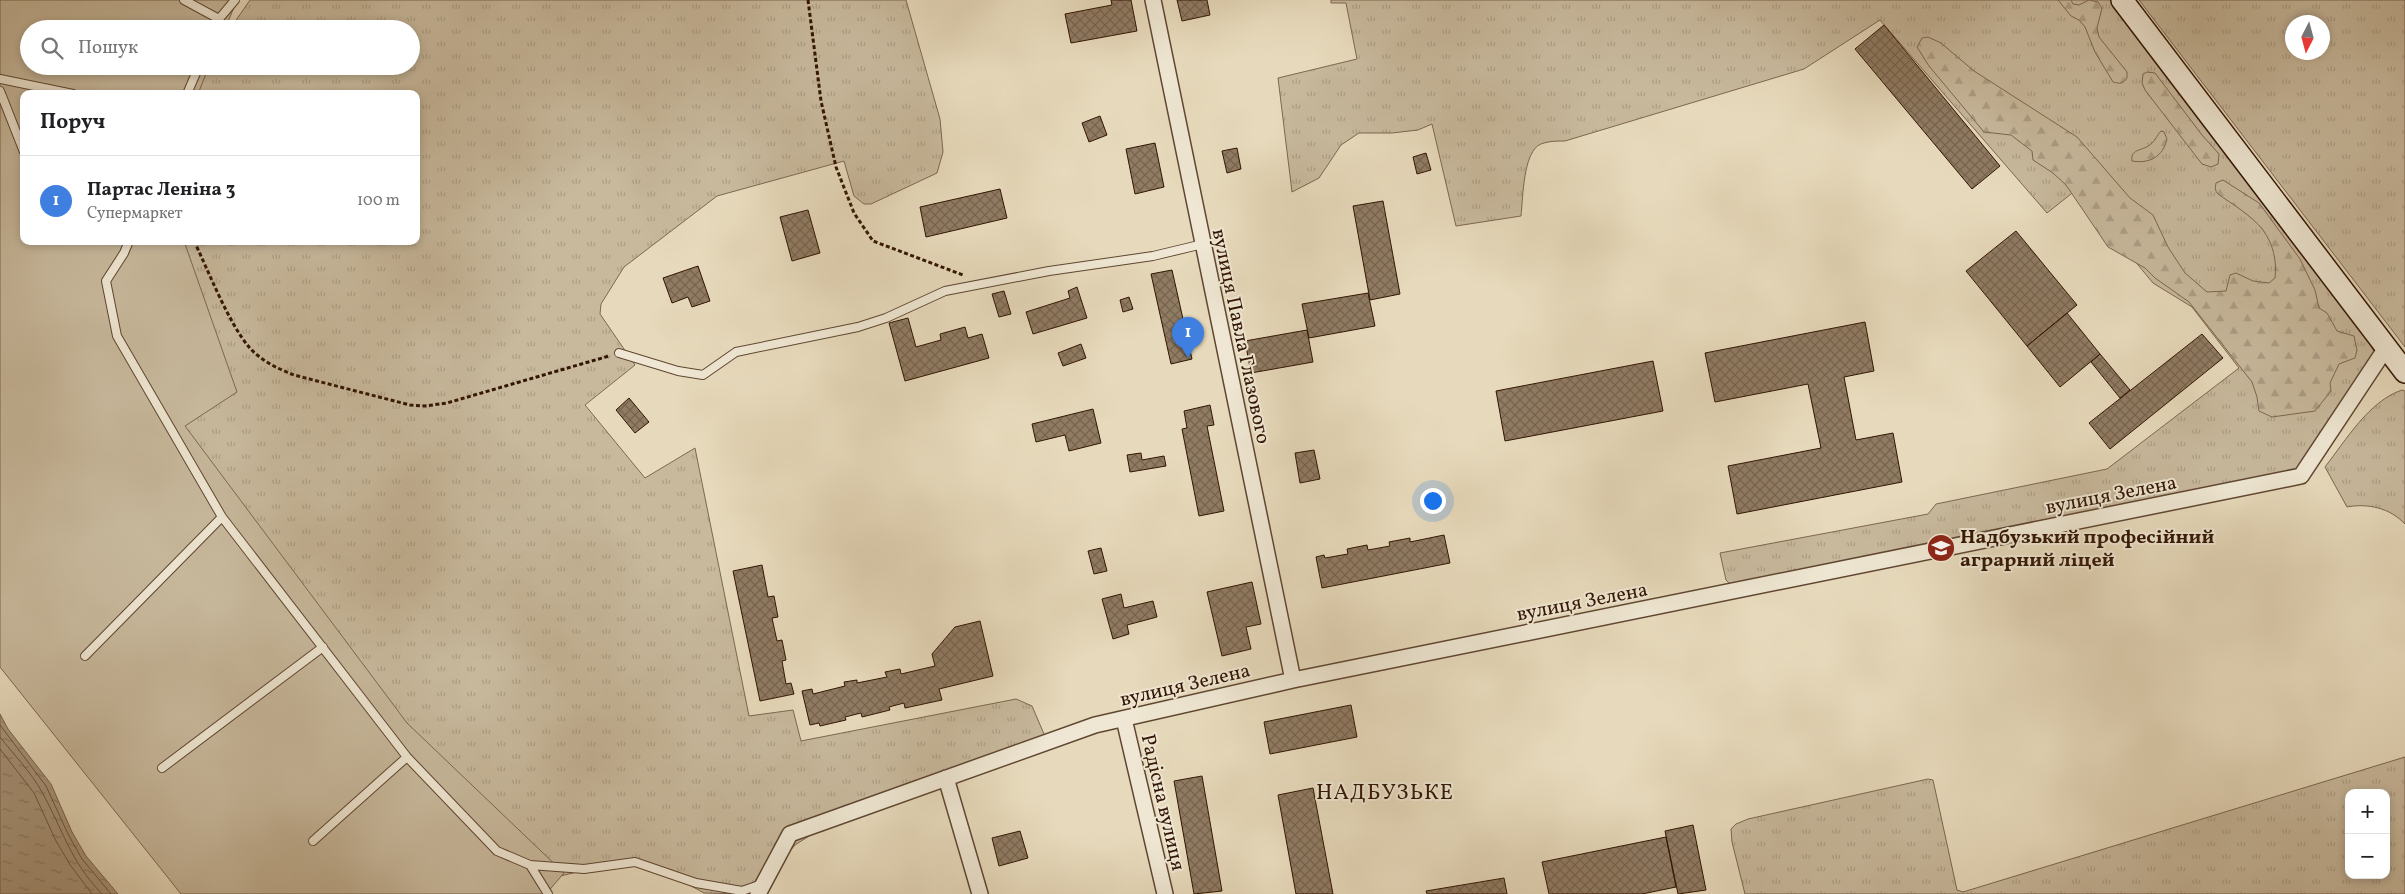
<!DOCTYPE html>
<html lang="uk">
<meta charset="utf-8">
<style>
body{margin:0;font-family:Vollkorn,serif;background:#f6f6f6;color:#202124}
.controls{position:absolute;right:15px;bottom:15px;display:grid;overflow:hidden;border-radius:10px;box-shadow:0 2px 8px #0003}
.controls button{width:45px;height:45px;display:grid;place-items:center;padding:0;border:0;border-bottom:1px solid #e0e0e0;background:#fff;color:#202124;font:25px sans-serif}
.compass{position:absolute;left:2285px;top:15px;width:45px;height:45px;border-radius:50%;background:#fff;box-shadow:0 2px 8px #0003;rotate:186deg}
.you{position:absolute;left:1432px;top:500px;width:18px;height:18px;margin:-12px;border:4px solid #fff;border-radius:50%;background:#1a73e8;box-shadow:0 0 0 8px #1a73e833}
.badge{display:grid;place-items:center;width:32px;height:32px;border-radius:50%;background:#8f2418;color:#fff;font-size:16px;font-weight:700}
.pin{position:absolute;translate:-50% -41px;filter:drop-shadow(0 1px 2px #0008)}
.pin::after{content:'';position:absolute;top:26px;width:18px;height:15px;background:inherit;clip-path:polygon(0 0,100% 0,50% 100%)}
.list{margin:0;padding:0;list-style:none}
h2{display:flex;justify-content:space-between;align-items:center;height:65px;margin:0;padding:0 20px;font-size:21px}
h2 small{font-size:16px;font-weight:400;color:#757577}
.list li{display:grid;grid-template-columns:32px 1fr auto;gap:15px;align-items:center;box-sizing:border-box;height:90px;padding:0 20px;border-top:1px solid #e0e0e0}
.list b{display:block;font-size:19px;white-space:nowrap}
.list p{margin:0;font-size:16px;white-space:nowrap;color:#757577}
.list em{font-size:16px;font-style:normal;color:#757577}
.icon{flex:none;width:28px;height:28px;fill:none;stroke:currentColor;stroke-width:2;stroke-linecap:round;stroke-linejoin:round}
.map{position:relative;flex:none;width:2405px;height:894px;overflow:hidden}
.search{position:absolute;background:#fff;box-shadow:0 2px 8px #0003;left:20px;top:20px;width:400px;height:55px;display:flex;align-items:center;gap:12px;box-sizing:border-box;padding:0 18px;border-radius:28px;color:#757577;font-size:19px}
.panel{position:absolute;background:#fff;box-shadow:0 2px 8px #0003;left:20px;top:90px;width:400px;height:155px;border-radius:10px}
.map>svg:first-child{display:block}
.grass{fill:url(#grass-tufts);stroke:#7d6750;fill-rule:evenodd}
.forest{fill:url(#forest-firs);stroke:#7d6750}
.garden{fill:#c8b99d;stroke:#7d6750}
.water{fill:url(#water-ripples);stroke:#79634c}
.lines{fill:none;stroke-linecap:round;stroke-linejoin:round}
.shore{stroke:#6e5640;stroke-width:1}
.building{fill:url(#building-cross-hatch);stroke:#321503}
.service-casing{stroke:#5f4631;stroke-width:10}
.minor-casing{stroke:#5f4631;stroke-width:18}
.secondary-casing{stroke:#321503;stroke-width:24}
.path{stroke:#321503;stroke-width:3;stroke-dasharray:4 2.5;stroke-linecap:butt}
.service{stroke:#efe7d3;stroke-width:8}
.minor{stroke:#efe7d3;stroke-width:15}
.secondary{stroke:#efe7d3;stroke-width:21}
.labels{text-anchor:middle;stroke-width:4;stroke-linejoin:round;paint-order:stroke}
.street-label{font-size:20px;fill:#321503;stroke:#efe7d3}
.poi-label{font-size:20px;font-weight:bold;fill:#321503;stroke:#efe7d3;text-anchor:start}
.quarter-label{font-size:22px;letter-spacing:1px;fill:#321503;stroke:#efe7d3}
</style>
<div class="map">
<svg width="2405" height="894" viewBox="0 0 2405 894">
<defs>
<pattern id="grass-tufts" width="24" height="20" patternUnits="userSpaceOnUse" patternTransform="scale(1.25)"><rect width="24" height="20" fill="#c8b99d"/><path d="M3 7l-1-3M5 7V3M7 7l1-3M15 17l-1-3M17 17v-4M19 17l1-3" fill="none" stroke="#ac9e86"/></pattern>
<pattern id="forest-firs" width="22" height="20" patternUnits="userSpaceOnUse" patternTransform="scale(1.25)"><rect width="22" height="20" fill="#c8b99d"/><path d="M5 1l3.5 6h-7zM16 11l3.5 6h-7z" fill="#ac9e86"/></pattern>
<pattern id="water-ripples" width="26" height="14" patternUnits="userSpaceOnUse" patternTransform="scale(1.25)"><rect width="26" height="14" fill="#a9977d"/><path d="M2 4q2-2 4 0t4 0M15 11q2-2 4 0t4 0" fill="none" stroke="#8a7a64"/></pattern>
<pattern id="building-cross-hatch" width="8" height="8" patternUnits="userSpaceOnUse" patternTransform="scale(1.25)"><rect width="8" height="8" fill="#907b63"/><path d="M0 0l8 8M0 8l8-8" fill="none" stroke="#76644f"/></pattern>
</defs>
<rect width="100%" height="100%" fill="#e7dabc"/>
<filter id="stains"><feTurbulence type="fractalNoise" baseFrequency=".004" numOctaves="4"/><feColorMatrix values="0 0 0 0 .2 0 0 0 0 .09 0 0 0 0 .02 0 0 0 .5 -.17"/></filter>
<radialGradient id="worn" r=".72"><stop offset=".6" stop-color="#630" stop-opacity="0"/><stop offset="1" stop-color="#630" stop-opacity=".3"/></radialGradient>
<path class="grass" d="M250,0H906L940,119L943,152L937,173L871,204H864L854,196L844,161L717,196L624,267L601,304L600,314L635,365L585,405L645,478L695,448L749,716L793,710L801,741L1016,699L1032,706L1044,734L1042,741L817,831L795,845L755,891L746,894L704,893L684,882L634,864L590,869L556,877L523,865L205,478L117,285L145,241H416V94H195L208,66H411V29H230Z
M1331,0H2112L2368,335L2375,355L2303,467L2288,475L1731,585L1726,580L1720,553L1928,514L1936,504L2107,469L2239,368L2192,307L2153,283L2076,190L2047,213L1880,20L1804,69L1565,141C1557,141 1549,141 1541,144C1523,151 1523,198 1521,216L1456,226L1432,124L1418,130L1392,133H1359L1341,145L1319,178L1292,192L1278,78L1357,59L1346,3H1331Z
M2139,0H2405V347ZM2322,22V52H2292V22Z
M2402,390L2405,391V524C2390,508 2368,503 2347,507L2325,467C2346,440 2369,401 2402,390Z
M2405,757V894H1745L1732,842L1731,829L1736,824L1748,819L1928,779L1933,780L1957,890L1963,892ZM2349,793H2386V875H2349Z"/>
<path class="forest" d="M2058,0H2071L2073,4L2079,5L2089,0L2098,2L2102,8L2097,28L2099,37L2127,72V78C2123,84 2120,84 2113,82L2095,52L2085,27L2079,20L2071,16Z
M1928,37L1941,43L1974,71L2077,137L2130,198L2153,215L2168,247L2185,273L2207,292L2226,291L2230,275L2236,273L2253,281L2269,283L2275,278C2277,260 2273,244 2263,230C2251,215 2232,204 2218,194C2215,191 2215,187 2216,183L2223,180L2259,203L2300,259L2315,290L2319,308L2327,313L2337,331L2354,336L2357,350L2355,358L2339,364L2330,383L2331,391L2315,411L2272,417L2259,411L2257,397L2252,382L2189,302L2155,278L2145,268L2108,247L2066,185L2053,173L2033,160L2032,151L2011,135L1984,132L1929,66L1917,47L1922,38Z
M2147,72L2155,73L2202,135L2219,154L2218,164L2211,167L2202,164L2145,90L2142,83L2143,74Z
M2161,131L2164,132L2167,139C2163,157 2149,164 2132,161C2130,148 2144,151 2151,144C2155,141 2157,135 2161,131Z"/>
<path class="garden" d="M0,0H237L225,29H29V66H209L198,94H24V241H184L237,392L185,426L407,723L564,873L546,894H181L0,667Z"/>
<path class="water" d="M0,714L8,729L51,784L72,832L86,856L118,894H0Z"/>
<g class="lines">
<path class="shore" d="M0,725L46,786L68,834L82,859L111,894
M0,737C14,755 31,772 42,792C63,830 70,861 102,894
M0,749L34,793L56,841L71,866L92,894"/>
</g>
<path class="building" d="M1111,0H1131L1137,31L1071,43L1065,14L1112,5Z
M1177,0H1207L1210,15L1182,21Z
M1884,25L2000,166L1972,189L1855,49Z
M1100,116L1107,135L1089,142L1082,123Z
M1155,143L1164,187L1135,194L1126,149Z
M1237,148L1241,169L1227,173L1222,151Z
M1426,153L1431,170L1417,174L1413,157Z
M1000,189L1007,218L926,237L920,207Z
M1383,201L1400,294L1370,300L1353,206Z
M808,210L820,253L792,261L780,217Z
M2016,231L2077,305L2027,346L1966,271Z
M698,266L710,301L692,307L688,297L672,303L663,278Z
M1172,270L1192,359L1171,364L1151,274Z
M1077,287L1087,318L1033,334L1026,312L1070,298L1068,291Z
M1004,291L1011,314L999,317L992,294Z
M1368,293L1375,326L1309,338L1302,304Z
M1129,297L1133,309L1123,312L1120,300Z
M2067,313L2100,354L2060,387L2027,346Z
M908,318L916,347L941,340L940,334L965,327L968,338L982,334L989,358L905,381L889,323Z
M1865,322L1874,371L1844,377L1856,440L1893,433L1902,482L1737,514L1728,466L1821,448L1808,384L1715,402L1705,353Z
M1307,330L1313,362L1251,373L1245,341Z
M2202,334L2223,358L2110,449L2089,423Z
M1081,344L1086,358L1063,366L1058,353Z
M2100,354L2130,390L2120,398L2091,362Z
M1653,361L1663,411L1505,441L1496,391Z
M629,398L649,422L635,433L616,410Z
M1210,405L1214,425L1207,426L1224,511L1199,516L1182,429L1187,428L1184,411Z
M1093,409L1101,443L1069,451L1065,435L1036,442L1032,424Z
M1314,450L1320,479L1300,483L1295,453Z
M1141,453L1142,460L1164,456L1166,466L1130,472L1127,455Z
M1444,535L1450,563L1322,588L1316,557L1324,555L1325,558L1348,554L1347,549L1367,545L1368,550L1390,546L1389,542L1410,538V542Z
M1101,548L1107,571L1094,574L1088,551Z
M762,565L768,597L774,596L778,617L772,618L777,641L782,640L786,660L782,661L786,684L791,683L794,694L760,701L733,571Z
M1252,582L1261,624L1246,627L1251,649L1222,656L1207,592Z
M1121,594L1124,608L1153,601L1157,617L1127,625L1129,634L1113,639L1102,599Z
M980,621L993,676L939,689L942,700L905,708L904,703L889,707L890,710L862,717L861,713L845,717L846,720L820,726L819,723L810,725L802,691L812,689L813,694L845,686L844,682L857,680V683L887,677L885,672L900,669L901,674L935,666L932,654L955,627Z
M1351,705L1357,737L1270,754L1264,722Z
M1202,776L1222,891L1194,894L1174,781Z
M1313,788L1333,894H1296L1278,795Z
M1693,825L1706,890L1678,894L1665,831Z
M1020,831L1028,858L999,866L992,838Z
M1666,837L1676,887L1642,894H1549L1542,862Z
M1504,878L1507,894H1427L1426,891Z"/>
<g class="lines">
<defs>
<path id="service" d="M184,0L219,19
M215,29L219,19L235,0
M0,79L73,94
M0,91L24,152
M187,94L199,66
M129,241L124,253L106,281L117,336L222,517L407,757L497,851L530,865L584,869L635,862L696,883L742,891L762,884
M619,353L678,371L703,375L736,352L858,327L886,318L945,291L1049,271L1153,256L1203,244
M85,656L222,517
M162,768L323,647
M313,841L407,757
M530,865L548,894"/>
<path id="minor" d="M1153,0L1293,680
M1124,719L1165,894
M946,778L980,894
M758,894L790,834L1095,725L1293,680L2301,476L2386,348"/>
<path id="secondary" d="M2122,0L2405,372"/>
</defs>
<use href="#service" class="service-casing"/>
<use href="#minor" class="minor-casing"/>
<use href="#secondary" class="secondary-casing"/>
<path class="path" d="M808,0L821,101L836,167L854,213L873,241L963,275
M194,241C209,272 228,322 249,347C260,360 278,369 294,375L410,405L425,406L447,403L609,356"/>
<use href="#service" class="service"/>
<use href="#minor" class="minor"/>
<use href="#secondary" class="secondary"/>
</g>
<defs>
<symbol id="university-disc" viewBox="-11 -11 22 22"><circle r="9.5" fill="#8f2418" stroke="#efe7d3"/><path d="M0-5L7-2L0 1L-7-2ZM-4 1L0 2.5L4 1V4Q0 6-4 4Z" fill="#fff"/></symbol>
</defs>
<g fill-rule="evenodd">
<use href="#university-disc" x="1925" y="532" width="32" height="32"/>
</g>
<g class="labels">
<g class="street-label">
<text transform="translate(1242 336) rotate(78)" y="7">вулиця Павла Глазового</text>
<text transform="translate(2111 494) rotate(-11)" y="7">вулиця Зелена</text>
<text transform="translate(1582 601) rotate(-11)" y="7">вулиця Зелена</text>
<text transform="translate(1185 684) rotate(-13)" y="7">вулиця Зелена</text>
<text transform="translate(1164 802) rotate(77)" y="7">Радісна вулиця</text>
</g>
<g class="poi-label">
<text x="1960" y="543">Надбузький професійний<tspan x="1960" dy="23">аграрний ліцей</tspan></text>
</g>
<g class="quarter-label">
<text x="1385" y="799">НАДБУЗЬКЕ</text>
</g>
</g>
<rect width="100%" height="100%" filter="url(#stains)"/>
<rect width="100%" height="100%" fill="url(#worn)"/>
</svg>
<div class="controls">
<button>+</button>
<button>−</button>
</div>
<svg class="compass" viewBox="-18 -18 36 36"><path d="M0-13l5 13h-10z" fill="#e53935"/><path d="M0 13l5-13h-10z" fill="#757577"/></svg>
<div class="you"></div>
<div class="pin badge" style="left:1188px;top:358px;background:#3f7fe0">1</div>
<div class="search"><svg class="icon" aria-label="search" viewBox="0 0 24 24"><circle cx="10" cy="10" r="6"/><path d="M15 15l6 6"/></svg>Пошук</div>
<section class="panel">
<h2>Поруч<small></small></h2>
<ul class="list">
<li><span class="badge" style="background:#3f7fe0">1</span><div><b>Партас Леніна 3</b><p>Супермаркет</p></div><em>100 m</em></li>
</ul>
</section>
</div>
